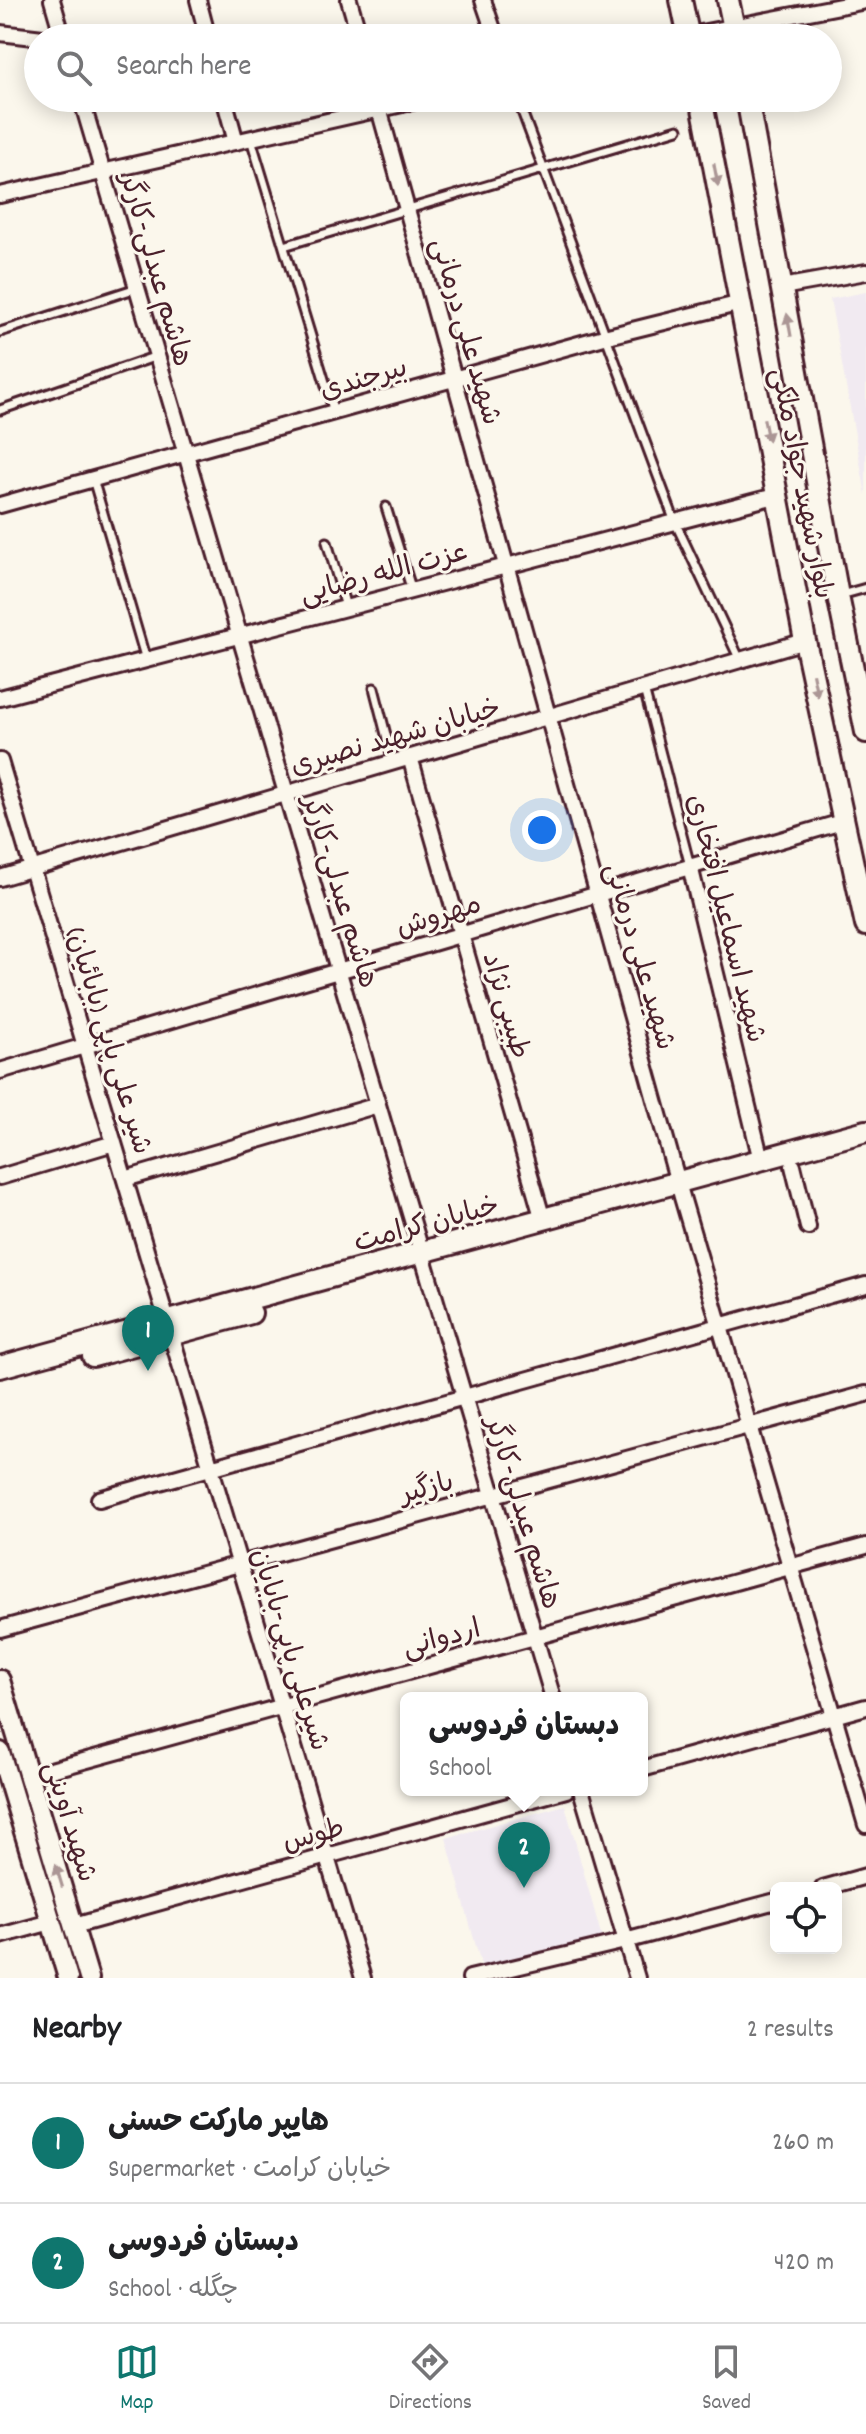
<!DOCTYPE html>
<meta charset="utf-8">
<style>
body{margin:0;font-family:Dekko,"Playpen Sans Arabic",sans-serif;background:#f2f2f2;color:#202124}
.controls{position:absolute;right:24px;bottom:24px;display:grid;overflow:hidden;border-radius:12px;box-shadow:0 4px 20px #0003}
.controls button{width:72px;height:72px;display:grid;place-items:center;padding:0;border:0;border-bottom:2px solid #e0e0e0;background:#fff;color:#202124;font:40px sans-serif}
.you{position:absolute;left:542px;top:830px;width:28px;height:28px;margin:-20px;border:6px solid #fff;border-radius:50%;background:#1a73e8;box-shadow:0 0 0 12px #1a73e833}
.badge{display:grid;place-items:center;width:52px;height:52px;border-radius:50%;background:#0f766e;color:#fff;font-size:26px;font-weight:700}
.pin{position:absolute;translate:-50% -66px;filter:drop-shadow(0 2px 4px #0008)}
.pin::after{content:'';position:absolute;top:42px;width:28px;height:24px;background:inherit;clip-path:polygon(0 0,100% 0,50% 100%)}
.popup{position:absolute;left:400px;top:1692px;width:248px;height:104px;box-sizing:border-box;display:grid;place-content:center;border-radius:12px;background:#fff;filter:drop-shadow(0 2px 6px #0005);font-size:26px;white-space:nowrap;color:#757577}
.popup b{font-size:30px;color:#202124}
.popup::after{content:'';position:absolute;left:50%;top:100%;margin-left:-16px;border:16px solid transparent;border-top-color:#fff}
.list{margin:0;padding:0;list-style:none}
h2{display:flex;justify-content:space-between;align-items:center;height:104px;margin:0;padding:0 32px;font-size:34px}
h2 small{font-size:26px;font-weight:400;color:#757577}
.list li{display:grid;grid-template-columns:52px 1fr auto;gap:24px;align-items:center;box-sizing:border-box;height:120px;padding:0 32px;border-top:2px solid #e0e0e0}
.list b{display:block;font-size:30px;white-space:nowrap}
.list p{margin:0;font-size:26px;white-space:nowrap;color:#757577}
.list em{font-size:26px;font-style:normal;color:#757577}
.icon{flex:none;width:44px;height:44px;fill:none;stroke:currentColor;stroke-width:2;stroke-linecap:round;stroke-linejoin:round}
.map{position:relative;flex:none;width:866px;height:1978px;overflow:hidden}
.search{position:absolute;background:#fff;box-shadow:0 4px 20px #0003;left:24px;right:24px;top:24px;height:88px;display:flex;align-items:center;gap:20px;box-sizing:border-box;padding:0 28px;border-radius:44px;color:#757577;font-size:30px}
.sheet{height:344px;background:#fff}
nav{display:flex;justify-content:space-around;align-items:center;box-sizing:border-box;height:112px;border-top:2px solid #e0e0e0;background:#fff;font-size:22px;color:#757577}
nav a{display:grid;justify-items:center;gap:4px}
nav .on{color:#0f766e}
.map>svg:first-child{display:block}
.built{fill:#f1eaf1}
.lines{fill:none;stroke-linecap:round;stroke-linejoin:round}
.service-casing{stroke:#4a1f2b;stroke-width:13}
.minor-casing{stroke:#4a1f2b;stroke-width:20}
.tertiary-casing{stroke:#4a1f2b;stroke-width:24}
.secondary-casing{stroke:#4a1f2b;stroke-width:26}
.service{stroke:#fbf7ec;stroke-width:7}
.minor{stroke:#fbf7ec;stroke-width:14}
.tertiary{stroke:#fbf7ec;stroke-width:18}
.secondary{stroke:#fbf7ec;stroke-width:20}
.oneway{fill:#ab9695}
.labels{text-anchor:middle;stroke-width:6;stroke-linejoin:round;paint-order:stroke}
.street-label{font-size:28px;fill:#4a1f2b;stroke:#fbf7ec}
</style>
<div class="map">
<svg width="866" height="1978" viewBox="0 0 866 1978">
<rect width="100%" height="100%" fill="#fbf7ec"/>
<filter id="ink" filterUnits="userSpaceOnUse"><feTurbulence type="fractalNoise" baseFrequency=".0125" numOctaves="2"/><feDisplacementMap in="SourceGraphic" scale="16" xChannelSelector="R" yChannelSelector="G"/><feConvolveMatrix kernelMatrix="1 2 1 2 8 2 1 2 1" color-interpolation-filters="sRGB"/></filter>
<g filter="url(#ink)">
<path class="built" d="M866,292V495L830,299Z
M565,1805L602,1938L482,1968L446,1838Z"/>
<g class="lines">
<defs>
<path id="service" d="M517,98L675,522L740,660
M251,139L334,412
M284,246L678,129
M0,332L137,288
M0,410L157,356
M93,479L146,660
M386,507L412,591
M327,542L346,607
M841,595L866,588
M374,688L393,762
M644,689L690,866"/>
<path id="minor" d="M52,0L63,38
M198,0L208,38
M349,0L360,38
M483,0L496,38
M0,33L43,38
M675,38L866,1
M81,98L553,1698
M224,98L236,142
M376,98L682,1197L866,1825
M0,195L429,98
M782,287L866,272
M0,505L604,337L741,303
M0,698L779,495
M410,757L543,1220
M0,761L363,1978
M690,866L761,1160
M0,878L805,641
M0,1071L845,821
M793,1166L808,1227
M0,1177L114,1143
M125,1179L378,1105
M99,1499L866,1285
M0,1629L866,1394
M642,1769L866,1707
M29,1776L866,1546
M581,1790L637,1978
M823,1888L866,1876
M74,1926L566,1790
M0,1936L51,1922
M470,1978L625,1941L776,1901"/>
<path id="tertiary" d="M0,1680L89,1978
M0,1752L68,1978"/>
<path id="secondary" d="M681,0L689,38
M728,0L736,38
M701,98L805,641L866,925
M747,98L838,596L866,732
M93,1356L251,1313
M0,1367L866,1131"/>
</defs>
<use href="#service" class="service-casing"/>
<use href="#minor" class="minor-casing"/>
<use href="#tertiary" class="tertiary-casing"/>
<use href="#secondary" class="secondary-casing"/>
<use href="#service" class="service"/>
<use href="#minor" class="minor"/>
<use href="#tertiary" class="tertiary"/>
<use href="#secondary" class="secondary"/>
</g>
<defs><path id="oneway-solid" d="M-6-.8H1V-3.2L6.5 0L1 3.2V.8H-6Z" transform="scale(2)"/></defs>
<g class="oneway">
<use href="#oneway-solid" transform="translate(716 175) rotate(79)"/>
<use href="#oneway-solid" transform="translate(789 325) rotate(-100)"/>
<use href="#oneway-solid" transform="translate(766 430) rotate(79)"/>
<use href="#oneway-solid" transform="translate(815 685) rotate(78)"/>
<use href="#oneway-solid" transform="translate(59 1876) rotate(-107)"/>
</g>
</g>
<g class="labels">
<g class="street-label">
<text transform="translate(158 269) rotate(74)" y="10">هاشم عبدلی-کارگر</text>
<text transform="translate(468 331) rotate(74)" y="10">شهید علی درمانی</text>
<text transform="translate(363 377) rotate(-16)" y="10">بیرجندی</text>
<text transform="translate(804 483) rotate(79)" y="10">بلوار شهید جواد ملکی</text>
<text transform="translate(383 571) rotate(-15)" y="10">عزت الله رضایی</text>
<text transform="translate(395 735) rotate(-16)" y="10">خیابان شهید نصیری</text>
<text transform="translate(342 891) rotate(73)" y="10">هاشم عبدلی-کارگر</text>
<text transform="translate(438 914) rotate(-17)" y="10">مهروش</text>
<text transform="translate(728 918) rotate(76)" y="10">شهید اسماعیل افتخاری</text>
<text transform="translate(642 956) rotate(74)" y="10">شهید علی درمانی</text>
<text transform="translate(508 1005) rotate(74)" y="10">طبیبی نژاد</text>
<text transform="translate(111 1040) rotate(73)" y="10">شیر علی پاپی (بابائیان)</text>
<text transform="translate(426 1222) rotate(-15)" y="10">خیابان کرامت</text>
<text transform="translate(426 1486) rotate(-15)" y="10">بازگیر</text>
<text transform="translate(525 1512) rotate(73)" y="10">هاشم عبدلی-کارگر</text>
<text transform="translate(441 1636) rotate(-15)" y="10">اردوانی</text>
<text transform="translate(292 1649) rotate(73)" y="10">شیرعلی پاپی-بابایان</text>
<text transform="translate(72 1821) rotate(73)" y="10">شهید آوینی</text>
<text transform="translate(313 1833) rotate(-15)" y="10">طوس</text>
</g>
</g>
</svg>
<div class="controls">
<button><svg class="icon" aria-label="locate" viewBox="0 0 24 24"><circle cx="12" cy="12" r="6"/><path d="M12 2v4M12 18v4M2 12h4M18 12h4"/></svg></button>
</div>
<div class="you"></div>
<div class="pin badge" style="left:148px;top:1371px">1</div>
<div class="pin badge" style="left:524px;top:1888px">2</div>
<div class="popup"><b>دبستان فردوسی</b>School</div>
<div class="search"><svg class="icon" aria-label="search" viewBox="0 0 24 24"><circle cx="10" cy="10" r="6"/><path d="M15 15l6 6"/></svg>Search here</div>
</div>
<section class="sheet">
<h2>Nearby<small>2 results</small></h2>
<ul class="list">
<li><span class="badge">1</span><div><b>هایپر مارکت حسنی</b><p>Supermarket · خیابان کرامت</p></div><em>260 m</em></li>
<li><span class="badge">2</span><div><b>دبستان فردوسی</b><p>School · چگله</p></div><em>420 m</em></li>
</ul>
</section>
<nav>
<a class="on"><svg class="icon" aria-label="map" viewBox="0 0 24 24"><path d="M3 6l6-2 6 2 6-2v14l-6 2-6-2-6 2zM9 4v14M15 6v14"/></svg>Map</a>
<a><svg class="icon" aria-label="directions" viewBox="0 0 24 24"><path d="M12 3l9 9-9 9-9-9zM9 14v-3h6M13 9l2 2-2 2"/></svg>Directions</a>
<a><svg class="icon" aria-label="saved" viewBox="0 0 24 24"><path d="M7 4h10v16l-5-4-5 4z"/></svg>Saved</a>
</nav>
